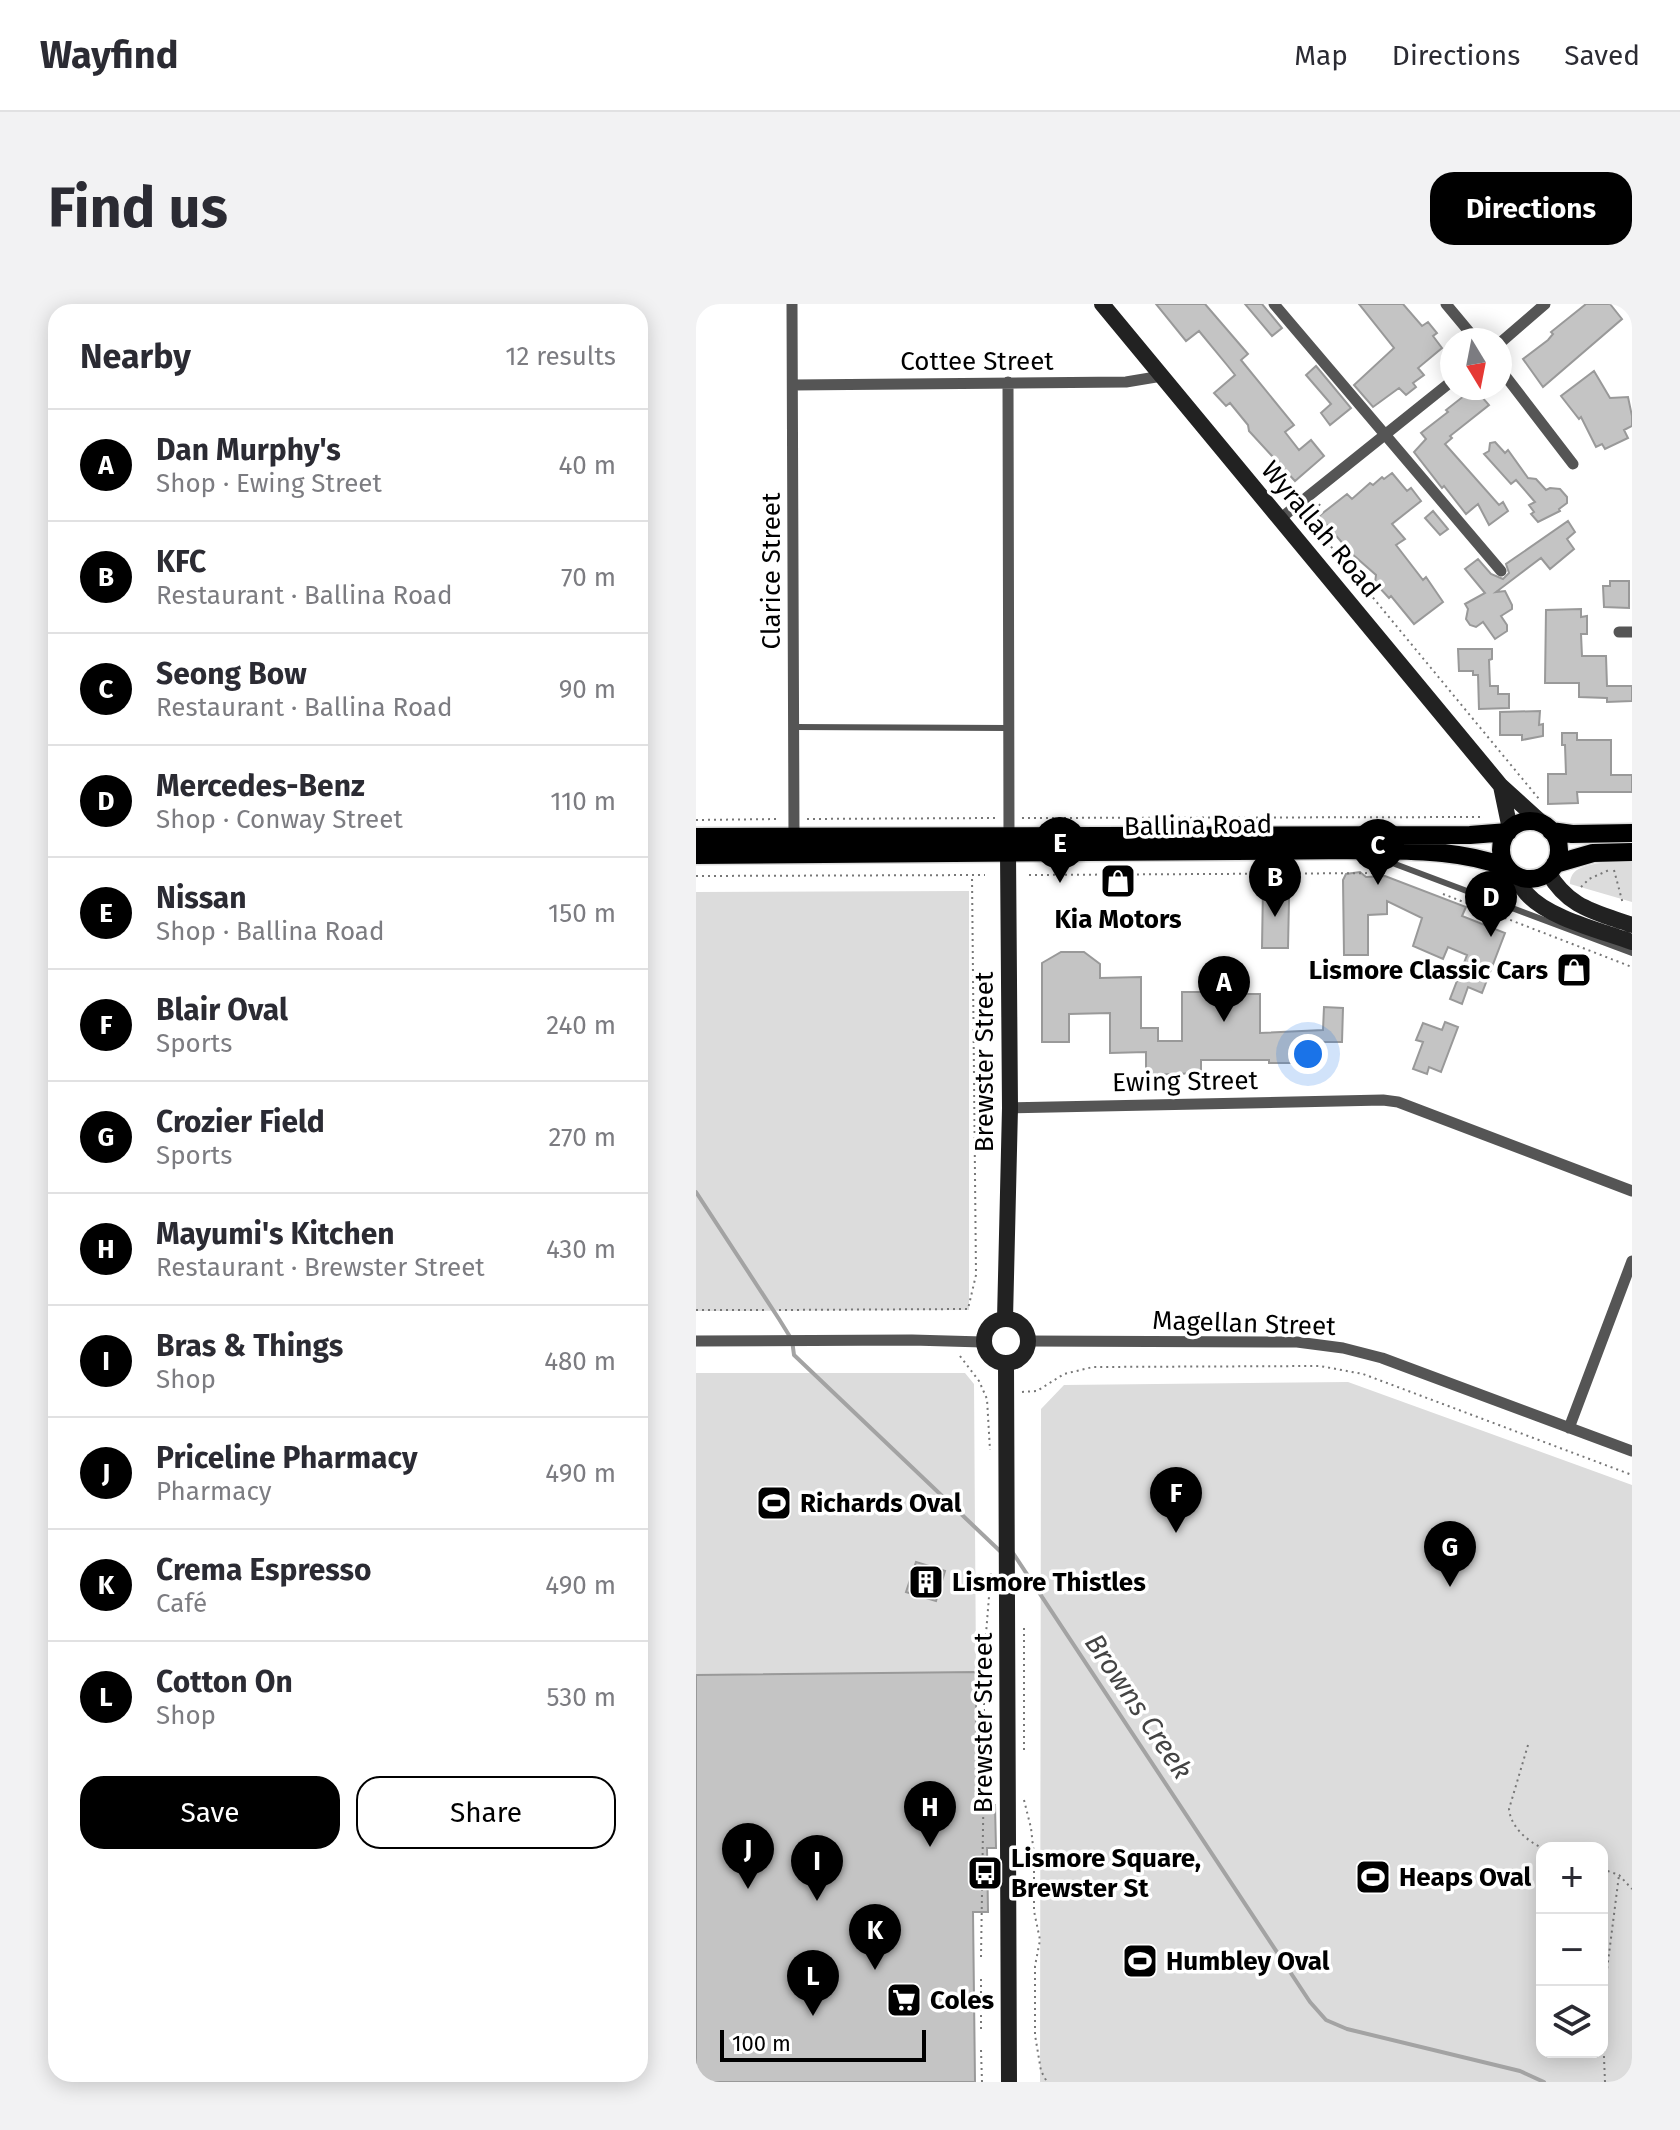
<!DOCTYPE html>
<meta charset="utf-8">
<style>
body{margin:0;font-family:"Fira Sans",sans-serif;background:#f2f2f3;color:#2b2b33}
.controls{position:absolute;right:24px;bottom:24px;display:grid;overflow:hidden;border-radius:16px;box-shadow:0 4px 20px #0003}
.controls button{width:72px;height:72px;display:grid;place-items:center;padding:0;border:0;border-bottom:2px solid #e1e1e2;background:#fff;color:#2b2b33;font:40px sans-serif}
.compass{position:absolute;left:744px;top:24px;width:72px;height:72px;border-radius:50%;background:#fff;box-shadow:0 4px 20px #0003;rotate:170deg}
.scale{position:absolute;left:24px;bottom:20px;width:206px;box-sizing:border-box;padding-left:8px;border:4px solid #000;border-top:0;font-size:22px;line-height:28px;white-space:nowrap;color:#000;-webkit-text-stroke:6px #fff;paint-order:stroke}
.you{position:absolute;left:612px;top:750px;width:28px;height:28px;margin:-20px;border:6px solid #fff;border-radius:50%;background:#1a73e8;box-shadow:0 0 0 12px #1a73e833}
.badge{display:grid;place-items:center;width:52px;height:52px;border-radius:50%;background:#000;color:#fff;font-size:26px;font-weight:700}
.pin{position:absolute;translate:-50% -66px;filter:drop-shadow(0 2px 4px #0008)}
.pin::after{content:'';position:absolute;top:42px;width:28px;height:24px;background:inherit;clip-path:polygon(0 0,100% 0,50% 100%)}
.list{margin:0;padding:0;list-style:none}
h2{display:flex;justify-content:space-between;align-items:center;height:104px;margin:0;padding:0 32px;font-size:34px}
h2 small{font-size:26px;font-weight:400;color:#7c7c81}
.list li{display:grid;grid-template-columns:52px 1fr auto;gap:24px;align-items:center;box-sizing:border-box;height:112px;padding:0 32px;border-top:2px solid #e1e1e2}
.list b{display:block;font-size:30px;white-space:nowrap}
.list p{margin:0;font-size:26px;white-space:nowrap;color:#7c7c81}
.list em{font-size:26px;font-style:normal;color:#7c7c81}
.actions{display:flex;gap:16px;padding:24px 32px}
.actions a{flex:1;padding:18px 0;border:2px solid #000;border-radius:24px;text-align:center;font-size:28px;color:#000}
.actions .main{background:#000;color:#fff}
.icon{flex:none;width:44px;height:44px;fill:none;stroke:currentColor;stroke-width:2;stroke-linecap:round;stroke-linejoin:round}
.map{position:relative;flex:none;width:936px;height:1778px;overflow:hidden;border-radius:24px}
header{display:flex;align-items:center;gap:48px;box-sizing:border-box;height:112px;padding:0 40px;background:#fff;border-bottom:2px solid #e1e1e2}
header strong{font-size:38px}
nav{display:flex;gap:44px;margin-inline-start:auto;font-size:28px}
.intro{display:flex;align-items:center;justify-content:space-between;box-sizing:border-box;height:192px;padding:0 48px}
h1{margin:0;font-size:56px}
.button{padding:20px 36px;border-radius:24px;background:#000;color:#fff;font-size:28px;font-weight:700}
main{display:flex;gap:48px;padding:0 48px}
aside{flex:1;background:#fff;border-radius:24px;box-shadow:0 4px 20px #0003}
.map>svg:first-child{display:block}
.green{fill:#dcdcdc;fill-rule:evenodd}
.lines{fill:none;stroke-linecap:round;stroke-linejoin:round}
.stream{stroke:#a3a3a3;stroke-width:4}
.building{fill:#c4c4c4;stroke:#999;stroke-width:2}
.primary-casing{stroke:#dbdbdb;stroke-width:21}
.path{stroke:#777;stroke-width:2;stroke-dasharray:2 4;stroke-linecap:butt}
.lane{stroke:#555;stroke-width:6}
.street{stroke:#555;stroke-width:11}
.secondary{stroke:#222;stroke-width:16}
.primary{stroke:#000;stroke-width:18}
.labels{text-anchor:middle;stroke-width:7;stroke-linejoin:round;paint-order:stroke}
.street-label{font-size:26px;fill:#000;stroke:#fff}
.poi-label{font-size:26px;font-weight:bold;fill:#000;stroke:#fff;text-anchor:start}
.water-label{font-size:28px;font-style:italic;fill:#444;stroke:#fff}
</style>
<header>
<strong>Wayfind</strong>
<nav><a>Map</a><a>Directions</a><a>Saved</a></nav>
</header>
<div class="intro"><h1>Find us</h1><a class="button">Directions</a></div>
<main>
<aside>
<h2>Nearby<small>12 results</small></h2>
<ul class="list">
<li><span class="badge">A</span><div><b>Dan Murphy's</b><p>Shop · Ewing Street</p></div><em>40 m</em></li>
<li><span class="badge">B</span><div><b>KFC</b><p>Restaurant · Ballina Road</p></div><em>70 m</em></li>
<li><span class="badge">C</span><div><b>Seong Bow</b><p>Restaurant · Ballina Road</p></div><em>90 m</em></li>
<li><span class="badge">D</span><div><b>Mercedes-Benz</b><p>Shop · Conway Street</p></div><em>110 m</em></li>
<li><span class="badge">E</span><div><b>Nissan</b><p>Shop · Ballina Road</p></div><em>150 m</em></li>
<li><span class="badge">F</span><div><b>Blair Oval</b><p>Sports</p></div><em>240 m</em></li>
<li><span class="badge">G</span><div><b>Crozier Field</b><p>Sports</p></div><em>270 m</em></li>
<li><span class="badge">H</span><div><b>Mayumi's Kitchen</b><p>Restaurant · Brewster Street</p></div><em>430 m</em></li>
<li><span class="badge">I</span><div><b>Bras &amp; Things</b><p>Shop</p></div><em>480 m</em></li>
<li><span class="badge">J</span><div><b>Priceline Pharmacy</b><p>Pharmacy</p></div><em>490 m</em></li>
<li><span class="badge">K</span><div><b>Crema Espresso</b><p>Café</p></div><em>490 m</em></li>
<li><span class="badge">L</span><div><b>Cotton On</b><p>Shop</p></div><em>530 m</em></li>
</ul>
<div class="actions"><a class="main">Save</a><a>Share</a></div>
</aside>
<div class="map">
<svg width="936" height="1778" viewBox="0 0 936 1778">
<rect width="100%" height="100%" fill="#fff"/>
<path class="green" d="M914,557H936V598L874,580C874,560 899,561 914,557Z
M273,587V1006L0,1007V588Z
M0,1069H269L278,1080L280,1368L0,1371Z
M652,1078L936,1181V1778H344L345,1105L368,1081ZM846,1544H906V1748H846Z"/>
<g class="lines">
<path class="stream" d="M0,888L83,1015L96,1036L98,1051L305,1248
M317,1249L614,1698L630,1716L651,1725L824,1767L848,1778"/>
</g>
<path class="building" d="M460,0H509L552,50L545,56L598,121L589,128L603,146L615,136L628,152L599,177L553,127L552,121L534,99L530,102L518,89L539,71L531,61L503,27L490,37Z
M549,0H566L586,24L576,32Z
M663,0H707L726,22L732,18L741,29L737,32L746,44L722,64L728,71L717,79L720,83L710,91L703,84L677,103L658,81L698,44Z
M890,0H914L926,15L847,83L827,55L852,36L857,30L855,28Z
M620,62L655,104L634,121L625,109L635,100L610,71Z
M898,67L914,94L932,93L936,112V122L928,126L932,134L909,145L906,140L900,143L885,113L883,115L865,92Z
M778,84L793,101L754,132L756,134L749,140L803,201L807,198L812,207L793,221L782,200L770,210L748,182L746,184L718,148L730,135L725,129L752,108L750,106Z
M799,138L809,149L812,146L832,174L840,175L850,186L854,184L864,185L871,193V199L863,205L864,207L842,218L835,210L838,208L833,201L839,198L820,176L815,180L788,150L793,147L794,139Z
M696,169L711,187L715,184L725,197L696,220L709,235L700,241L727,276L730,273L747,298L718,320L695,292L693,294L679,279L680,271L655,249L623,212L651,190L656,195L674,179L677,181L686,173L688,175Z
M737,207L752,225L744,231L729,214Z
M872,217L879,228L871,235L878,245L854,265L845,254L800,288L809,287L816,301V305L805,312L811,321V327L799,335L787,318L780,323L774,321L770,315L772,305L769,300L789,289L769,265L782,255L795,270L807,275L813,269L810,260Z
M914,277H933V304L908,303L907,282H914Z
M885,305V313L891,312V330H885L886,352H910L911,382H936V397L911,398V394L883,393V379H849L850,306Z
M762,345H796V355L793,356L794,382H802V390H813V404L783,405L782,371H777V367H763Z
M844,407L843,421L847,420V432L826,436V431H804V408Z
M866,429H881V436H915V471H936V488H881L882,499L852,500V470H870L869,441H866Z
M664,568L670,573L689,572L770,603L766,612L809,629L786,689L772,683L766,700L754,695L771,651L752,643L747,655L717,642L726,614L691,597V610L672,611V651H648L647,576L650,570Z
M567,582H586V594L593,595L592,644H566Z
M365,648H388L404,660V674L445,673V724H462V737H486V688H508V673H546V690H564V729L627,726L628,703L647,704L646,738H622L624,764L607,765V759H573V756H505V769L450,771V748L414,749V709L373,710V738H346V659Z
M749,718L762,723L745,768L733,763L731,770L717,765L727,738L720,736L727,719L746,726Z
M220,1258L249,1267L240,1297L210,1288Z
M280,1368V1493H290L289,1501H299L300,1544H291L292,1608H277L279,1778H0V1371Z"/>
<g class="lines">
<defs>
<path id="primary" d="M805 546a29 29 0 1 1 58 0a29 29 0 1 1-58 0Z
M855,527L876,530L936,529
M0,533L774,531L812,528
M0,551L662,546C713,547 762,545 810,563
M859,560L897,549L936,548"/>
</defs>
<use href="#primary" class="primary-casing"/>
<path class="path" d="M624,200L613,216L843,495
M326,514L788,513
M111,515L300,514
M0,516L84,515
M918,566L927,600
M333,571L692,569
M0,572L289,571
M885,583L893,575L913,566
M747,590L936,663
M0,1006H70
M83,1006L272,1005L280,971L276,572
M264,1052L283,1077L291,1095L294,1146
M326,1088L341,1087L368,1070L397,1063L624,1062L667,1070L936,1171
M287,1367L295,1268
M288,1387V1439
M832,1441L813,1505C815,1523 830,1536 846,1544
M328,1446V1321
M328,1496L335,1524L338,1551V1607L344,1636L339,1662V1731L345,1767L351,1778
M906,1565L923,1571L936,1585
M285,1653L288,1461
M285,1725V1674
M285,1746L286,1778
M909,1778L906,1705L923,1571"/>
<path class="lane" d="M98,423L313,424
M689,549L699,560L936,649"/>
<path class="street" d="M96,0L98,534
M578,0L805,267
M750,0L780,36
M804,39L849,0
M804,65L877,160
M312,78L313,533
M97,81L430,78L466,72
M585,214L756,77
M923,328H936
M314,804L687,796L702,798L936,887
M0,1037L216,1036L287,1038
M332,1037L601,1038L647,1044L686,1054L936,1147
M873,1124L936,957"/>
<path class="secondary" d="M406,0L805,482L848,521
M805,482L814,525
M816,568C821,575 825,584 831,590C852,614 906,627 936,638
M852,568C872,604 900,608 936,621
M288 1037a22 22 0 1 1 44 0a22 22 0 1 1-44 0Z
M309,1015L314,804L312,549
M310,1059L313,1778"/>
<use href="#primary" class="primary"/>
</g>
<defs>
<symbol id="shop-square" viewBox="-11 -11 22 22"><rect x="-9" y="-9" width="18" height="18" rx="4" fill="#000" stroke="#fff"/><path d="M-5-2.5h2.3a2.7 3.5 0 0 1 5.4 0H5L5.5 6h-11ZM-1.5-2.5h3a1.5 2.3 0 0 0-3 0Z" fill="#fff"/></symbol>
<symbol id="stadium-square" viewBox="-11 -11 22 22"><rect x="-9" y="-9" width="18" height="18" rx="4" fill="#000" stroke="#fff"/><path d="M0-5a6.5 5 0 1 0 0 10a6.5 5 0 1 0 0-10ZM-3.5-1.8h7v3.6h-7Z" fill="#fff"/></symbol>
<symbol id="building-square" viewBox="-11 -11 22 22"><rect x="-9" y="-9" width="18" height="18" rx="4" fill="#000" stroke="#fff"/><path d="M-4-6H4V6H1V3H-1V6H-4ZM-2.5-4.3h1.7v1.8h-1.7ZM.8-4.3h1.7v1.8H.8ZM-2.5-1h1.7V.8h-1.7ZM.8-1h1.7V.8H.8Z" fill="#fff"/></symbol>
<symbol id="bus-square" viewBox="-11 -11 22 22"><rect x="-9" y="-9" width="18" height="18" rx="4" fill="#000" stroke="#fff"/><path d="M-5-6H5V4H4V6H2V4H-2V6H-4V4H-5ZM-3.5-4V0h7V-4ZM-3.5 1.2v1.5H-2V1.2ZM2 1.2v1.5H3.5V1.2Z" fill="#fff"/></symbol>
<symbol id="supermarket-square" viewBox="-11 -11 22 22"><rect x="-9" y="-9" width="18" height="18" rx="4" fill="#000" stroke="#fff"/><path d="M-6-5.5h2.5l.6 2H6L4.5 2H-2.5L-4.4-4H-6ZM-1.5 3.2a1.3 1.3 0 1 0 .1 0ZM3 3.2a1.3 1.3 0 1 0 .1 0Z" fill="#fff"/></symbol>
</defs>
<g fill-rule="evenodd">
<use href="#shop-square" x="402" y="557" width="40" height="40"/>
<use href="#shop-square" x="858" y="646" width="40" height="40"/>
<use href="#stadium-square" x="58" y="1179" width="40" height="40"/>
<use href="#building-square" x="210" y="1258" width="40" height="40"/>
<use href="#bus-square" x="269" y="1549" width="40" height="40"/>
<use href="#stadium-square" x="657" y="1553" width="40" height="40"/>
<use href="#stadium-square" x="424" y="1637" width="40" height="40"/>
<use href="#supermarket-square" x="188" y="1676" width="40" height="40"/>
</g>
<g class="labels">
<g class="street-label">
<text x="281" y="66">Cottee Street</text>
<text transform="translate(625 225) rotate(50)" y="9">Wyrallah Road</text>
<text transform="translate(75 267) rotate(-90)" y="9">Clarice Street</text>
<text transform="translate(502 521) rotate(-1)" y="9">Ballina Road</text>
<text transform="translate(288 758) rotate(-90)" y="9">Brewster Street</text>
<text transform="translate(489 777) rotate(-1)" y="9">Ewing Street</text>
<text transform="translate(548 1019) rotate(2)" y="9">Magellan Street</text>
<text transform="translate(287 1419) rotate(-90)" y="9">Brewster Street</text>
</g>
<g class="poi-label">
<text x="422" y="624" text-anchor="middle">Kia Motors</text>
<text x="852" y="675" text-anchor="end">Lismore Classic Cars</text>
<text x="104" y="1208">Richards Oval</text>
<text x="256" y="1287">Lismore Thistles</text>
<text x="315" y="1563">Lismore Square,<tspan x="315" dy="30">Brewster St</tspan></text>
<text x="703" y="1582">Heaps Oval</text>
<text x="470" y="1666">Humbley Oval</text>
<text x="234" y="1705">Coles</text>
</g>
<g class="water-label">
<text transform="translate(443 1402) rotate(56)" y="10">Browns Creek</text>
</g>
</g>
</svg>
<div class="controls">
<button>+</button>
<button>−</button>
<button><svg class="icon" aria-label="layers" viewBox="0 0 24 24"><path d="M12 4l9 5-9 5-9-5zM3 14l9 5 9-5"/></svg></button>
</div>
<svg class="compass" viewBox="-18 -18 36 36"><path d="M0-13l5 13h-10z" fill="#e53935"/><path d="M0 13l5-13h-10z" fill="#7c7c81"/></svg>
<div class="scale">100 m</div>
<div class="you"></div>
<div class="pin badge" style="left:528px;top:718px">A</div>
<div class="pin badge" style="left:579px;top:613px">B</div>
<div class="pin badge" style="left:682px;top:581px">C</div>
<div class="pin badge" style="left:795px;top:633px">D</div>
<div class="pin badge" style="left:364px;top:579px">E</div>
<div class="pin badge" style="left:480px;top:1229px">F</div>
<div class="pin badge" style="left:754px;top:1283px">G</div>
<div class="pin badge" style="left:234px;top:1543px">H</div>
<div class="pin badge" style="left:121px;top:1597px">I</div>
<div class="pin badge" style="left:52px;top:1585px">J</div>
<div class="pin badge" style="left:179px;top:1666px">K</div>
<div class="pin badge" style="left:117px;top:1712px">L</div>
</div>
</main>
